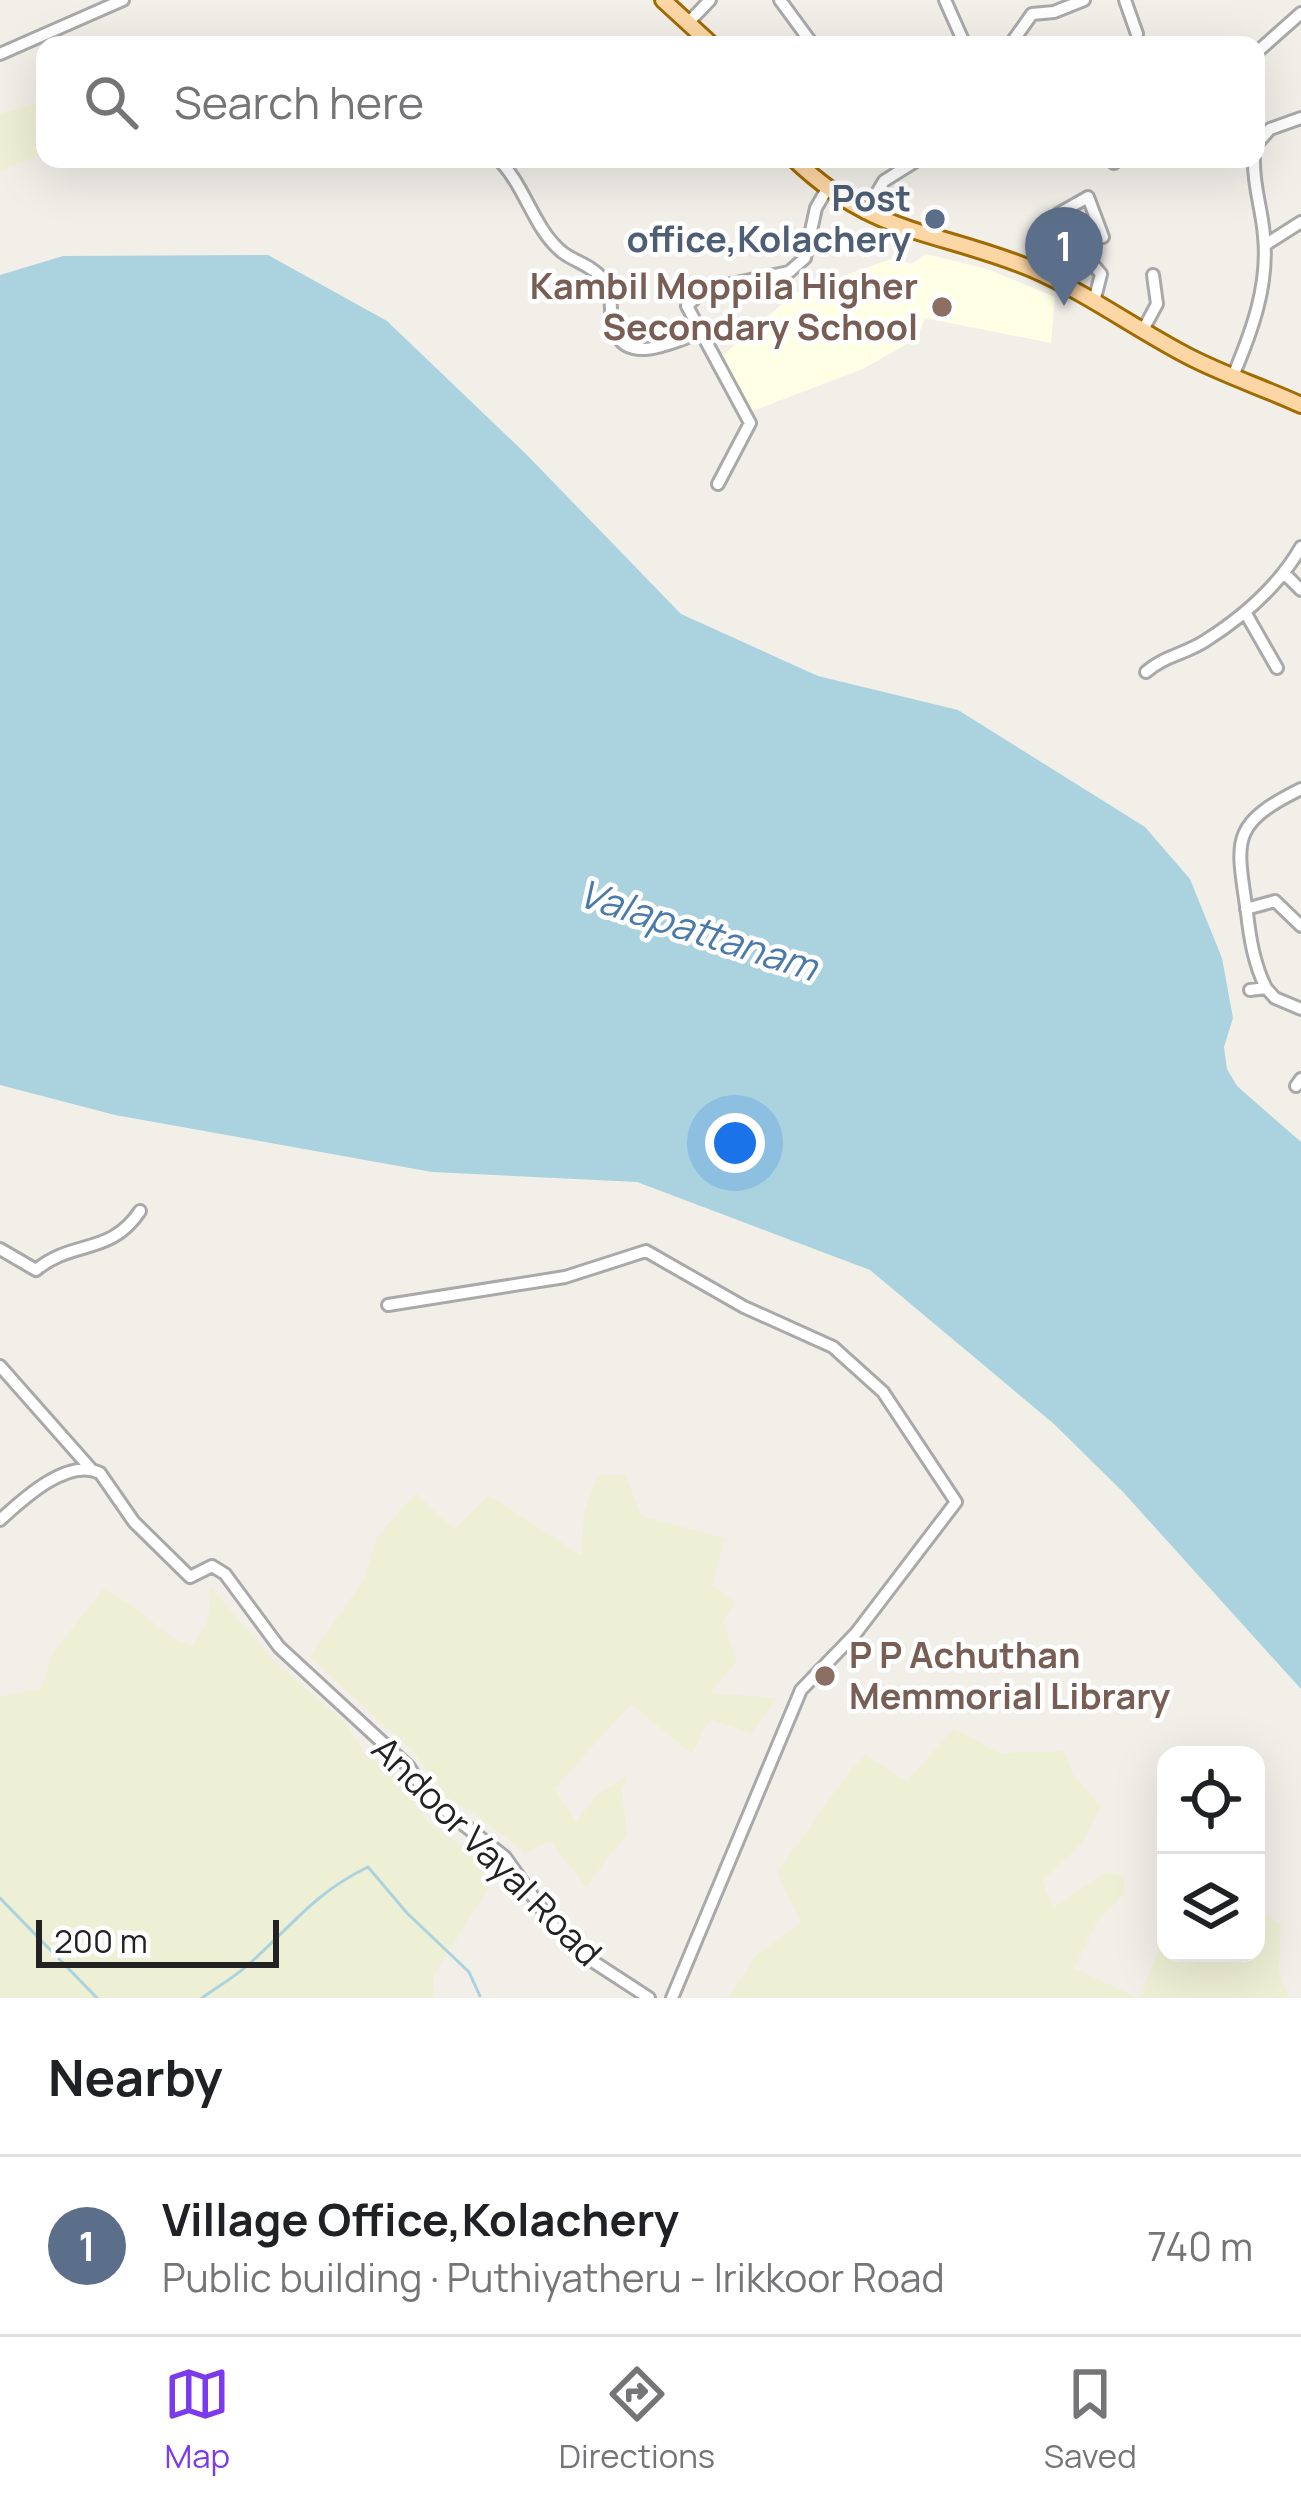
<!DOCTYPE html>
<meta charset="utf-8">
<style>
body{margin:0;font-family:Manrope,sans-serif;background:#f6f6f6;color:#202124}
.controls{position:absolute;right:36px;bottom:36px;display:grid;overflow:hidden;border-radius:24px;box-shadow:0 12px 48px #0002}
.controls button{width:108px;height:108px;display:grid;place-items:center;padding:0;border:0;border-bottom:3px solid #e0e0e0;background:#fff;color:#202124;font:60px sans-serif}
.scale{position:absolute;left:36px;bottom:30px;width:243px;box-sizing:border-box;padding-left:12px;border:6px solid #222;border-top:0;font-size:33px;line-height:42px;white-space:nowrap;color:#222;-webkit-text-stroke:9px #fff;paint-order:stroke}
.you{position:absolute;left:735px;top:1143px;width:42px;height:42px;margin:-30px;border:9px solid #fff;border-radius:50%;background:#1a73e8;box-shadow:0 0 0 18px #1a73e833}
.badge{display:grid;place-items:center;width:78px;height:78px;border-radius:50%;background:#7c3aed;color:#fff;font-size:39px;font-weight:700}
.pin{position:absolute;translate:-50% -99px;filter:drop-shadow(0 3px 6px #0008)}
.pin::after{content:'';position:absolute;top:63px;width:42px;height:36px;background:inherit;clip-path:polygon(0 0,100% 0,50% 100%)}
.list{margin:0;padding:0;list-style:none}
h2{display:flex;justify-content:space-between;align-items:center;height:156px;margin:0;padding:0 48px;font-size:51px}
h2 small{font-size:39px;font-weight:400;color:#757577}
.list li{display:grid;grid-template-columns:78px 1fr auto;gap:36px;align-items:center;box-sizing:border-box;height:180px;padding:0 48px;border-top:3px solid #e0e0e0}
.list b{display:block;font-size:45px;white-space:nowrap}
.list p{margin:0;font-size:39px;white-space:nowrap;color:#757577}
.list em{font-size:39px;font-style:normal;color:#757577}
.icon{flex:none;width:66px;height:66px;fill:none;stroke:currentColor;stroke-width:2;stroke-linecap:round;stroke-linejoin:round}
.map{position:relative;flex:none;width:1301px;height:1998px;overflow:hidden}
.search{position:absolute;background:#fff;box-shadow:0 12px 48px #0002;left:36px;right:36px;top:36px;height:132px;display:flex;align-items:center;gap:30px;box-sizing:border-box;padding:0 42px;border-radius:24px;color:#757577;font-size:45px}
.sheet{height:336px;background:#fff}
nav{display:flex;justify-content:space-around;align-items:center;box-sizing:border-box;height:168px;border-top:3px solid #e0e0e0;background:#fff;font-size:33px;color:#757577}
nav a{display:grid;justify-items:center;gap:6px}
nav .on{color:#7c3aed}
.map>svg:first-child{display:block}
.education{fill:#ffffe5}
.farmland{fill:#eef0d5}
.water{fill:#aad3df}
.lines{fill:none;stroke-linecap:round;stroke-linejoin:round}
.stream{stroke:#aad3df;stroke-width:3}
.minor-casing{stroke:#a9a9a9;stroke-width:16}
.major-casing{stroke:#a06b00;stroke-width:20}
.minor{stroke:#fff;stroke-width:10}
.major{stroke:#fcd6a4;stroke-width:14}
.service-dot{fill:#5c6f8a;stroke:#fff;stroke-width:4.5}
.education-dot{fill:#8d6e63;stroke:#fff;stroke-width:4.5}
.labels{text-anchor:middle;stroke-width:9;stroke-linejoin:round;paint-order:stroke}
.service-label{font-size:36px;font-weight:bold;fill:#4e5e75;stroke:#fff;text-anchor:end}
.education-label{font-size:36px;font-weight:bold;fill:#785e54;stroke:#fff;text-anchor:end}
.street-label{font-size:36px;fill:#222;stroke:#fff}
.water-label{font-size:39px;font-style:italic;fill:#4a7aab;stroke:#fff}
</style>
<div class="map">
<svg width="1301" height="1998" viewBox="0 0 1301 1998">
<rect width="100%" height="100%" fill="#f2efe9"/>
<path class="education" d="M926,254L987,269L1055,297L1051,343L925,318L917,338L863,369L747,413L717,360L795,293L894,258L911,264Z"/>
<path class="farmland" d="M45,101V154L0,170V114Z
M597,1475H625L642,1516L725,1538L712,1585L735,1602L723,1621L737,1661L710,1693L777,1698L751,1734L710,1719L692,1754L631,1704L555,1789L576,1821L596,1796L629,1774L622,1790L627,1834L586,1887L550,1841L525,1853L474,1813L448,1800L415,1754L310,1657L364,1579L377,1537L416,1493L454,1529L489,1495L581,1555L584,1512Z
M211,1587L273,1660L345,1722L366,1755L395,1775L432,1826L473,1853L488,1870L493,1881L433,1976L434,1998H0V1696L41,1689L52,1654L103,1589L132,1605L173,1638L192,1646L208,1620Z
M954,1728L999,1753L1064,1751L1073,1774L1101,1806L1082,1843L1043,1881L1053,1908L1106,1872L1124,1876L1125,1893L1097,1922L1074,1968L1138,1998H729L755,1956L801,1923L777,1872L852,1768L865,1755L907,1781Z
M1259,1911L1281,1925L1279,1971L1289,1998H1140L1165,1933L1166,1953H1256V1912Z"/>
<path class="water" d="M268,255L387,321L526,454L681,614L818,676L958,710L1145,827L1190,879L1222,958L1233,1018L1224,1047L1227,1069L1237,1086L1301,1142V1689L1123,1492L1054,1424L870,1270L637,1182L432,1172L115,1115L0,1085V275L63,256Z"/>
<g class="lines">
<path class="stream" d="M0,1898L97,1998
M202,1998C217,1987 235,1977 249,1964C291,1927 314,1893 368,1867L407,1913L469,1972L480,1996"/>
<defs>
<path id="minor" d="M780,0L813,45
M945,0L965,45
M1125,0L1137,34
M690,21L710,0
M1010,45L1032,14L1054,12L1084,0
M1256,53L1301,13
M0,54L123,0
M1256,145L1270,129L1301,118
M498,159C525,185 533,228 562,252C575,262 591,265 602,278C616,293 607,315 615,332C630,366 678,340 701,332
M1114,159V163
M865,213L884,181L919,159
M1265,245L1301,222
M1094,302L1101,274L1068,235L1058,214L1088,197L1103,237
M1143,330L1157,304L1153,275
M1233,376C1252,331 1269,285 1264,236C1262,209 1253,186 1254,159
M718,484L750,423L687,306L703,290L789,272L805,258L816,208L827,189
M1285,574L1301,590
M1245,612L1277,668
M1146,672C1164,656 1185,654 1205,641C1243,617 1279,585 1301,547
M1246,909L1275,901L1301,926
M1266,988C1254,964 1250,939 1247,913C1237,841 1228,825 1301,789
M1250,990L1266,988L1275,998L1301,1009
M1296,1086L1301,1079
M0,1249L36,1270C73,1239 110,1256 140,1211
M388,1305L565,1277L646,1251L744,1307L833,1347L883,1392L956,1502L856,1633L801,1690L672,1998
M0,1366L91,1469
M0,1520C23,1499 68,1457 100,1473L134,1522L190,1577L212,1566L225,1574L279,1647L409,1767L427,1796L505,1857L556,1929L580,1953L649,1998"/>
<path id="major" d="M663,0L712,45
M794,159C875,237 938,230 1032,269C1085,292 1133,327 1184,354C1221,374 1262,387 1301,405"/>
</defs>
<use href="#minor" class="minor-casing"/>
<use href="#major" class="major-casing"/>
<use href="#minor" class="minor"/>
<use href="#major" class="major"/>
</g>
<circle class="service-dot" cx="935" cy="219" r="12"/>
<g class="education-dot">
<circle cx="942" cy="307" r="12"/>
<circle cx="825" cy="1676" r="12"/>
</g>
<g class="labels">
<g class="service-label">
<text x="911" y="211">Post<tspan x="911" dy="41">office,Kolachery</tspan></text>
</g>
<g class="education-label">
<text x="918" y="299">Kambil Moppila Higher<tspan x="918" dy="41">Secondary School</tspan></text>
<text x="849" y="1668" text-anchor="start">P P Achuthan<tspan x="849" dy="41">Memmorial Library</tspan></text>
</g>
<g class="street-label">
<text transform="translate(487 1851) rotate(45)" y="13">Andoor Vayal Road</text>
</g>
<g class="water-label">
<text transform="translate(698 930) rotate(18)" y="14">Valapattanam</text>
</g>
</g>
</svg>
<div class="controls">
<button><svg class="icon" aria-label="locate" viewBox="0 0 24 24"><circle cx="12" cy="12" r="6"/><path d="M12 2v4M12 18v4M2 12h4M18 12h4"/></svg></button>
<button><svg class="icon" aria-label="layers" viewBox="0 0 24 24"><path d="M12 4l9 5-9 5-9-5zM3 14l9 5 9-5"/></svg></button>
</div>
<div class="scale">200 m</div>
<div class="you"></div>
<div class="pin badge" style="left:1064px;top:306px;background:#5c6f8a">1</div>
<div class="search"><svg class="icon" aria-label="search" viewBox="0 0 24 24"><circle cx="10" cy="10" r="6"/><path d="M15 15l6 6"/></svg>Search here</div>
</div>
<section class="sheet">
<h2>Nearby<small></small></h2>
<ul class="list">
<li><span class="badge" style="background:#5c6f8a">1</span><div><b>Village Office,Kolachery</b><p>Public building · Puthiyatheru - Irikkoor Road</p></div><em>740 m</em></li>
</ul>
</section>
<nav>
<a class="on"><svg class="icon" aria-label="map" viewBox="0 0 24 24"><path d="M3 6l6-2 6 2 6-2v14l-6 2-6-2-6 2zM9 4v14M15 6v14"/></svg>Map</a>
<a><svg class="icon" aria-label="directions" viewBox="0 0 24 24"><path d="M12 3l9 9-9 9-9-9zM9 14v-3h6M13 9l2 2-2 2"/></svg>Directions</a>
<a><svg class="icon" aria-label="saved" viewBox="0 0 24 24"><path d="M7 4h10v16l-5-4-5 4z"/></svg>Saved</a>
</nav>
